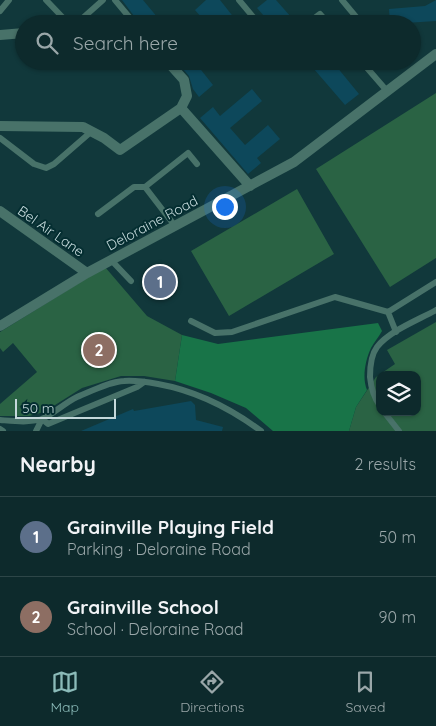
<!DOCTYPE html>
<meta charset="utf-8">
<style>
body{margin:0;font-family:Quicksand,sans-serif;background:#163234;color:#f1f3f6}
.controls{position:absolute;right:15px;bottom:15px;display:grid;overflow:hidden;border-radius:10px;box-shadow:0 1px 4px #0004}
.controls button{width:45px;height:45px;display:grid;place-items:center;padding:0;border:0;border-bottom:1px solid #2d4648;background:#0d2a2c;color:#f1f3f6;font:25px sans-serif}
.scale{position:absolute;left:15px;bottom:12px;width:101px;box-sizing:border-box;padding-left:5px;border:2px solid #c4d8da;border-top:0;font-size:14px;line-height:18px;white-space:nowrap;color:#c4d8da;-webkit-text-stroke:4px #042e31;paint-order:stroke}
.you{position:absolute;left:224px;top:206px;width:18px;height:18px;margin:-12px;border:4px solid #fff;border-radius:50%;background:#1a73e8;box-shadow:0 0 0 8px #1a73e833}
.badge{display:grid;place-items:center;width:32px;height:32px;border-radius:50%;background:#8bbbb9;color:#fff;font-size:16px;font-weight:700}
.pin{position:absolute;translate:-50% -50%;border:2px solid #fff;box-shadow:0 1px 5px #0006}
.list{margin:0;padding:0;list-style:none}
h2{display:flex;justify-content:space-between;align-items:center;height:65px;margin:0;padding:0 20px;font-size:21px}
h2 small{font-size:16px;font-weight:400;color:#9aa7a9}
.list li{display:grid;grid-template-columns:32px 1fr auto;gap:15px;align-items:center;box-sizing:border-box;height:80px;padding:0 20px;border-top:1px solid #2d4648}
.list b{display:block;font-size:19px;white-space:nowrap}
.list p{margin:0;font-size:16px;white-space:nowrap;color:#9aa7a9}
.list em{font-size:16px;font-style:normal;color:#9aa7a9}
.icon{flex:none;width:28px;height:28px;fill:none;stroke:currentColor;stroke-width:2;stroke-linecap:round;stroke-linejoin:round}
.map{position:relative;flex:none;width:436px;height:431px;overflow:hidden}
.search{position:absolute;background:#0d2a2c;box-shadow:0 1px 4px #0004;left:15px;right:15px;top:15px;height:55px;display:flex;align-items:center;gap:12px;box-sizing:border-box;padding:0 18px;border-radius:28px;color:#9aa7a9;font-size:19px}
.sheet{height:225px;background:#0d2a2c}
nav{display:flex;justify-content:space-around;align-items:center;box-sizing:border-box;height:70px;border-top:1px solid #2d4648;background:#0d2a2c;font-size:14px;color:#9aa7a9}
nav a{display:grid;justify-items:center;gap:2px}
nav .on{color:#8bbbb9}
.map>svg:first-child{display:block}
.green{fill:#2a6344;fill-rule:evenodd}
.forest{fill:#187448}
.building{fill:#0d485b}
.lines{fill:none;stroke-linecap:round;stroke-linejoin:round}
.service{stroke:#487269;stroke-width:6}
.minor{stroke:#487269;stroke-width:10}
.labels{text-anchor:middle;stroke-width:4;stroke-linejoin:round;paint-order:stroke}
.street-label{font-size:14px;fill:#c4d8da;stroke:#042e31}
</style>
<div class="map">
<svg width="436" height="431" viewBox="0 0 436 431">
<rect width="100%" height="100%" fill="#11383b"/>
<path class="green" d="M436,93V258L390,287L316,169Z
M297,189L334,254L229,316L191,251Z
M105,267L147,316L182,335L175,381L144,376H121L82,388L44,412L29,416H0V404L37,372L13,343L3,352L0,348V332Z
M436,322V431H349L356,407L376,377L395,364L387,350ZM380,375H417V412H380Z"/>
<path class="forest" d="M378,323L382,331C379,337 374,342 371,348C365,361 362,378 367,390L356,407L349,431H273L246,408L211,393L175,381L182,335L218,344Z"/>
<path class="building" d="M122,0H143L163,24H140Z
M206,0H220L239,24H207L195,10Z
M267,0H276L291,17L283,24H271L257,8Z
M436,0V21L390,24L389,9L425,6Z
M176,61H194L213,85L199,97L193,89L189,76Z
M307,61H332L359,94L345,105Z
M252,89L262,101L230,128L245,145L268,125L280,139L257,158L261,163L248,174L200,118L213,107L220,116Z
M191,401L195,405L196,420L223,427L222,431H81L133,409L134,411Z"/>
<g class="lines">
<path class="service" d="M46,0L69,24
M115,0L135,24
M239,0L259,24
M342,0L362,24
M0,11L9,0
M76,24L103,0
M307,24L320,14L329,24
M361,61L387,91
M0,138L34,164L46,168L54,164L92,131
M145,187L188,153L197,164
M98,214L134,187H145L175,226
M111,260L131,281
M388,312L396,332
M191,321L215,333L232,332L335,297L388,312L436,282
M380,406C374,398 371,387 370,377C370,368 371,355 377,347C389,331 418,320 436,310
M384,412L399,431
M0,420C13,421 29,423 42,419C52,415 66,402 77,397C92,391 108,382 124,381C135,380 147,382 158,384C197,391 230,408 261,431
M0,429L3,431
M36,431L42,419L48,424L137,387L144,382"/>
<path class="minor" d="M0,35L24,33
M181,108L250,186
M0,126L83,127L104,138L120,150L181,108L187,96L184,80L167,61
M0,211L87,273
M0,326L87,273L294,162L436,54"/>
</g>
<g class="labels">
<g class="street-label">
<text transform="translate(152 223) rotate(-28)" y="5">Deloraine Road</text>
<text transform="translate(51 231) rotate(35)" y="5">Bel Air Lane</text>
</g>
</g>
</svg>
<div class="controls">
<button><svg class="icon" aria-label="layers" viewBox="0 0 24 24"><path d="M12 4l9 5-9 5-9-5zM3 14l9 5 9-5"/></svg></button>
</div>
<div class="scale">50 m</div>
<div class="you"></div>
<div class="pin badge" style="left:160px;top:282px;background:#5c6f8a">1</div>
<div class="pin badge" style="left:99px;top:350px;background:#8d6e63">2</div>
<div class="search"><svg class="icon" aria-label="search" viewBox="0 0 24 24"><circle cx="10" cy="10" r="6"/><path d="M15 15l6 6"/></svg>Search here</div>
</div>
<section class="sheet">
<h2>Nearby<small>2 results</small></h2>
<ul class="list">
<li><span class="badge" style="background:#5c6f8a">1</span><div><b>Grainville Playing Field</b><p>Parking · Deloraine Road</p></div><em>50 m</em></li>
<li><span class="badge" style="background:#8d6e63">2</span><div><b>Grainville School</b><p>School · Deloraine Road</p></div><em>90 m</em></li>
</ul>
</section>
<nav>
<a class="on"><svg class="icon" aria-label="map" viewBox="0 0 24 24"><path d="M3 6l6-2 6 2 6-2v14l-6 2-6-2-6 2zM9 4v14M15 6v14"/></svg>Map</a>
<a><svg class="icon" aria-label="directions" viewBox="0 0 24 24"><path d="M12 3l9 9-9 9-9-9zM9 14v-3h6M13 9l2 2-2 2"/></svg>Directions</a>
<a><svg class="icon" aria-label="saved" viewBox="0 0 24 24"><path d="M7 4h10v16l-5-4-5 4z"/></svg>Saved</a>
</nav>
